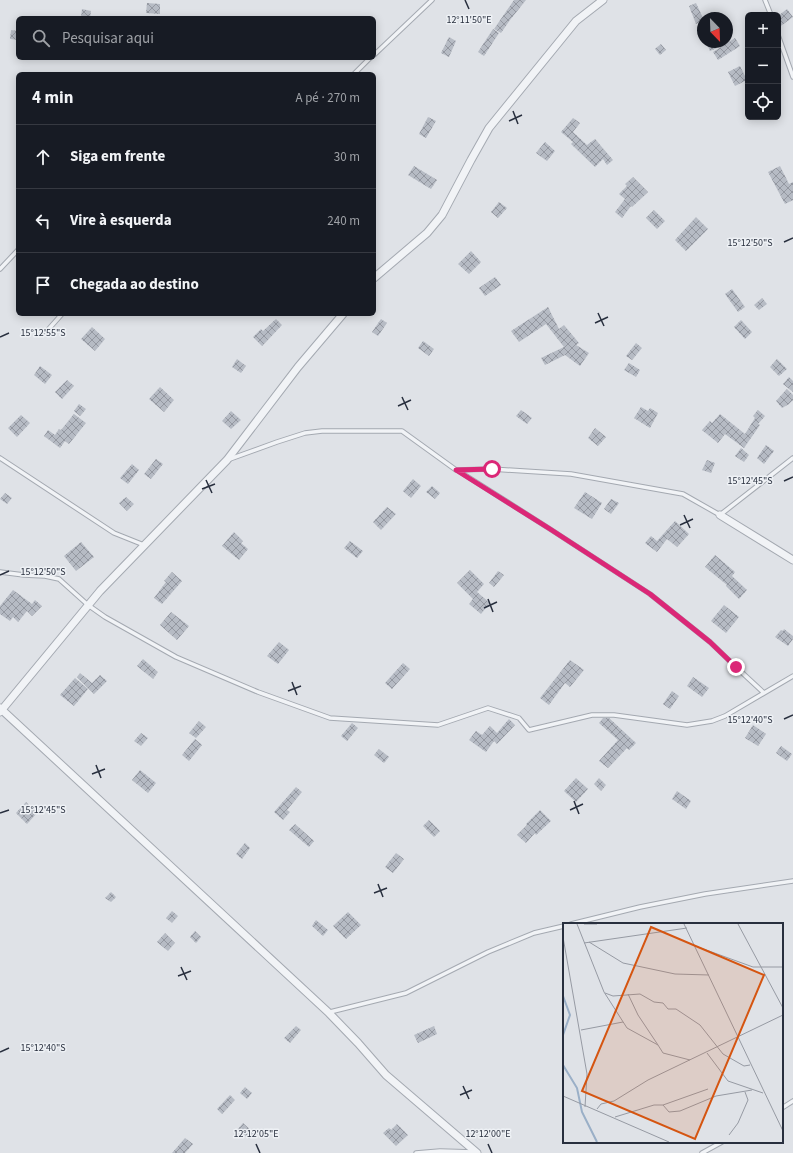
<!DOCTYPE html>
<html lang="pt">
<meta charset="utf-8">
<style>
body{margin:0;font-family:"Source Sans 3",sans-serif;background:#242831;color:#f1f3f6}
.controls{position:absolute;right:12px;top:12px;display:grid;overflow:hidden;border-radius:6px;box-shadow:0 2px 10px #0003}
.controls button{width:36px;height:36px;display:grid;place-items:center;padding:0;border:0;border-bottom:1px solid #363941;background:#171b24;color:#f1f3f6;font:20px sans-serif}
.compass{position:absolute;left:697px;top:12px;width:36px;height:36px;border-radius:50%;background:#171b24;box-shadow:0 2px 10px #0003;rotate:157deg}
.stop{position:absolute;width:12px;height:12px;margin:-9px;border:3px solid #db2777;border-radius:50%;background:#fff}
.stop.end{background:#db2777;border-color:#fff;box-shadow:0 1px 4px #0008}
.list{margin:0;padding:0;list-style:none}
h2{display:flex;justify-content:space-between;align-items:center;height:52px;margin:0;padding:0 16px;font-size:17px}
h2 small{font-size:13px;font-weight:400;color:#9ea1a6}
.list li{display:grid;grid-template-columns:26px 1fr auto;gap:12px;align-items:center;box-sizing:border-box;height:64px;padding:0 16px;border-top:1px solid #363941}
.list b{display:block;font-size:15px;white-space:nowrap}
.list em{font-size:13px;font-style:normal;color:#9ea1a6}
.icon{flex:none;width:22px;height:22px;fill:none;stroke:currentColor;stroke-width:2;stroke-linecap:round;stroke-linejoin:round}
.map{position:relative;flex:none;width:793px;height:1153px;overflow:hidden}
.search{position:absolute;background:#171b24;box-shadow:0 2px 10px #0003;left:16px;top:16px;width:360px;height:44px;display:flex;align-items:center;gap:10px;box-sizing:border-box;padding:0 14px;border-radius:6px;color:#9ea1a6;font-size:15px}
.panel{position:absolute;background:#171b24;box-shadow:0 2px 10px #0003;left:16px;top:72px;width:360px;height:244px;border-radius:6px}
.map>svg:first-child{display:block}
.building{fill:url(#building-cross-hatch)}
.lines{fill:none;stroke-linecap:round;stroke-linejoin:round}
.service-casing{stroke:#a4a9b1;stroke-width:5.5}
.minor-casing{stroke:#a4a9b1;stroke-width:9}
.service{stroke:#f1f3f6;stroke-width:3.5}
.minor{stroke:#f1f3f6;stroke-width:7}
.route{stroke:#db2777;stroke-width:5}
.ticks{fill:none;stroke:#282f3e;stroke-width:1.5}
.inset-river{fill:none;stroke:#9aafc7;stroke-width:2}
.inset-road{fill:none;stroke:#969aa3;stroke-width:1}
.view{fill:#d55511;fill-opacity:0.15;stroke:#d55511;stroke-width:2}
.inset-edge{fill:none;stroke:#282f3e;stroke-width:2}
.ticks-label{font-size:10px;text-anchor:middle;fill:#282f3e;stroke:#eef1f5;stroke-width:3;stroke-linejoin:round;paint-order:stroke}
</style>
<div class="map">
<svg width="793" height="1153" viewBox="0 0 793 1153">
<defs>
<pattern id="building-cross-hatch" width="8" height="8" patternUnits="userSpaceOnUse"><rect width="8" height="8" fill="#b6bbc4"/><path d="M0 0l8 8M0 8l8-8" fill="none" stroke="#9498a1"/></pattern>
</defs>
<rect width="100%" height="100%" fill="#dfe2e7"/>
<path class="building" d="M514,0H526L510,20L501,33L494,29Z
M147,3L160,4V14L146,13Z
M696,3L703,18V21L696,24L689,6Z
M82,9L91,11L90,18L81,17Z
M787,9L793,17L778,28V16Z
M493,29L499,33L484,56L478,52Z
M11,30L18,31V40L10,39Z
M449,37L456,41L449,57L441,53Z
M735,38L740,46L718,60L713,52Z
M706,42H714L717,48L710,51Z
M661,44L666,50L660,55L655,49Z
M740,66L747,80L735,86L728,72Z
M428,117L436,121L426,138L419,134Z
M573,118L580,123L573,132L587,145L595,139L613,160L607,165L603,159L595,167L571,144L573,142L561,132Z
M545,142L555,151L547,161L536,153Z
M414,166L437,180L431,189L408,175Z
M780,166L789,184L793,182V200L785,204L768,172Z
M633,177L648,192L632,207L631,206L622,218L615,212L625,199L619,194L627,186L625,184Z
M499,202L507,208L498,218L491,212Z
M654,210L665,221L657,229L646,218Z
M696,217L708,229L686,251L675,240Z
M471,251L481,262L469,274L458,264Z
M495,277L501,285L485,296L479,288Z
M732,289L745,307L738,312L725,294Z
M762,298L767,304L759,310L754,305Z
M548,307L559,329L564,325L579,343L576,345L589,353L580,366L565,355L545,365L541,358L564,347L546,324L519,342L511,331Z
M276,319L282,325L262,346L253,337L261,329L263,331Z
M381,319L387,323L378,336L372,332Z
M741,320L752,332L745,339L734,327Z
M92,327L105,339L95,351L81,339Z
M423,341L434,349L429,356L418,348Z
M636,343L642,348L632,360L626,356Z
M237,359L246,366L241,373L232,367Z
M777,359L787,369L779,376L770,367Z
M629,363L640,370L636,377L624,370Z
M40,366L52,375L45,384L34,375Z
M789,377L793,381V392L783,384Z
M67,380L74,386L62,399L55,392Z
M160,387L174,400L164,412L149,399Z
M787,389L793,395V400L789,404L782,408L776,401Z
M79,404L86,409L80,416L74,411Z
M641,407L648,411L650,408L658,413L650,428L634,418Z
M521,410L532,418L527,424L516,416Z
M758,410L765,416L758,424L760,425L744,448L725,434L718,443L702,430L710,421L712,423L720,414L745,434L755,418L753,416Z
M231,411L241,420L231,429L222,421Z
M74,414L86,423L69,444L65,441L60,448L44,436L48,430L55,435L59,429L61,430Z
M21,415L30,423L17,437L8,428Z
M595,428L606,437L598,446L588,438Z
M766,445L774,451L764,464L757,458Z
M741,448L749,455L744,462L735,456Z
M156,459L163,464L151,479L144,474Z
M707,460L715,463L711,473L702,470Z
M132,464L139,470L128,484L120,478Z
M413,479L421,486L411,498L403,491Z
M432,486L440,493L435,499L426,492Z
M585,492L602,503L592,519L574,508Z
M5,493L12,498L7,504L0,499Z
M126,497L134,504L127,511L119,503Z
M611,499L619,503L611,514L604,509Z
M387,507L396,514L381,530L373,522Z
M675,521L689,534L677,547L667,539L657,552L645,543L651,536L657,541Z
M234,532L243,541L241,543L248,549L239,560L222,546Z
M350,541L363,551L357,558L344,548Z
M81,542L94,557L76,571L64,556Z
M715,555L735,572L732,576L747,590L739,599L726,586L727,585L705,567Z
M470,570L484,584L477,592L490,603L481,614L469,604L473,599L457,583Z
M498,571L504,575L494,587L489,583Z
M172,572L182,581L162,604L154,598L166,582L164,581Z
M13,590L32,604L35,600L42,606L32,616L27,611L18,622L13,617L10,621L0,614V606Z
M724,605L739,617L726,633L711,621Z
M171,612L189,626L177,640L160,625Z
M784,629L793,636V639L788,646L775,637L781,630L783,631Z
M279,642L289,650L278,664L267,656Z
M143,659L158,672L153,679L137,666Z
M570,660L584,670L570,687L565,683L549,705L540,698Z
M403,663L410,669L392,689L385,683Z
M80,673L92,683L100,675L107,681L94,694L77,677Z
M693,677L709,688L702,697L687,686Z
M75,678L88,689L74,706L60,695Z
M672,691L679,696L670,709L663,704Z
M603,718H609L636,743L629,750L627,748L608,768L599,761L618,740L599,723Z
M509,719L515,725L497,744L494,741L486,752L469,740L476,731L482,735L490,726L497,733Z
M199,721L206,727L196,738L189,733Z
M352,723L358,728L347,741L341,736Z
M753,725L766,734L758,746L745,738Z
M141,733L148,738L141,746L134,741Z
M195,739L202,745L189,761L182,755Z
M781,746L792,754L787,761L776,753Z
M379,749L389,757L384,763L374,755Z
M140,770L156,783L148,793L132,780Z
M576,778L588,789L576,802L564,791Z
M599,778L606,785L601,791L594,784Z
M296,787L302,792L287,810L290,812L283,820L274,812Z
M677,791L691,801L686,809L672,799Z
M26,802L37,813L27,824L16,813Z
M540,810L551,821L536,835L535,833L526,843L517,835L527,825L526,824Z
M429,820L440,831L434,837L423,826Z
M295,824L314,841L309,847L289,830Z
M245,843L250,848L242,859L236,854Z
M396,853L404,859L393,873L385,867Z
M111,892L116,897L111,902L105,898Z
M172,911L178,916L172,923L166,918Z
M348,912L361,925L346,939L333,926Z
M316,920L328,930L323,936L312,926Z
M195,931L201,937L196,943L190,937Z
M165,933L175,943L168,951L157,942Z
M296,1026L301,1030L290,1043L284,1038Z
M434,1026L437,1034L418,1043L414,1035Z
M245,1087L252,1093L247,1099L240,1093Z
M230,1095L235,1100L222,1114L217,1109Z
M243,1123L255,1134L249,1139L238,1129Z
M397,1124L408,1135L396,1146L383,1133L389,1128L391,1130Z
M185,1138L193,1144L185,1153H172Z"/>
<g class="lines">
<defs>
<path id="service" d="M765,0L771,15
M778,35L793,77
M374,55L432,0
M354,74L370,58
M0,269L18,250
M46,332L62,314
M0,458L114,533L144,545
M230,459L277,442L305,433L322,431H402L456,470L492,469L571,474L683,494L720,515L793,458
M457,470L550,529L650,594L710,642L736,667L764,693
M0,572L24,575L45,576L59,579L88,605L105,617L176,657L258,692L330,718L438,725L488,708L519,718L529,730L592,715H614L687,725L712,721L725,716L793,676
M571,924L640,907L705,894L793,881
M330,1012L406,993L488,952L534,933L564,926
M782,1108L793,1101
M416,1153L440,1151L474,1152
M702,1153L722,1142"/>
<path id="minor" d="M374,278L427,233L442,215L471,160L489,128L576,21L603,0
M720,515L793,560
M0,708L329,1013L358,1043L386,1075L477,1153
M0,712L100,591L227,460L298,367L343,314"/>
</defs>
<use href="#service" class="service-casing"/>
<use href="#minor" class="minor-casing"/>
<use href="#service" class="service"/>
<use href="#minor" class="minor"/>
</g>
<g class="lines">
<path class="route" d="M492,469L456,470L550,529L650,594L710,642L736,667"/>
</g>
<path class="ticks" d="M465,0L469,9M513,111L518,124M509,121L522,115M784,242L793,238M598,313L604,326M595,323L608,317M0,337L9,333M402,397L408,410M398,406L411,400M206,480L212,493M784,481L793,477M202,489L215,484M684,515L690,528M680,525L693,519M0,575L9,571M488,599L493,612M484,608L497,602M292,682L297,695M288,691L301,686M784,719L793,715M96,765L101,778M92,774L105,769M574,801L579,814M570,810L583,804M0,813L9,810M378,884L383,897M374,893L387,888M181,967L187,980M178,976L191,971M0,1052L9,1048M463,1086L469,1099M460,1095L472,1090M256,1144L260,1153M488,1144L492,1153"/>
<g transform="translate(563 923)">
<rect width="220" height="220" fill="#dfe2e7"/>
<path class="inset-river" d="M0,73L7,92L0,112M0,142L14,165L19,189L34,219"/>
<path class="inset-road" d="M14,1L41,69L64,105L95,122L100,130L127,137M21,1H34M121,1L220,208M175,1L220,85M0,14L24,151L22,184M26,19L60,40L112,51L146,52M21,20L124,5M135,24L190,44H220M42,70L50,73L77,71L91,79L100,80L105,86H113L137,102L160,131L181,143L187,142M65,71L75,92L95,122M18,107L60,99M144,130L165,158L200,170M0,173L106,219M100,182L106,189L117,188L153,173L189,167M34,186L38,181L51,178L85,157L220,92M52,194L91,182H100L145,166M166,212L175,200L185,177L182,169"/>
<path class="view" d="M88,4L201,52L132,216L19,168Z"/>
<rect width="220" height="220" class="inset-edge"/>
</g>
<g class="ticks-label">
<text x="469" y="23">12°11'50"E</text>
<text x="750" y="246">15°12'50"S</text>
<text x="43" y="336">15°12'55"S</text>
<text x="750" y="484">15°12'45"S</text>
<text x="43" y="575">15°12'50"S</text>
<text x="750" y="723">15°12'40"S</text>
<text x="43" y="813">15°12'45"S</text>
<text x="43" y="1051">15°12'40"S</text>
<text x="256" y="1137">12°12'05"E</text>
<text x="488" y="1137">12°12'00"E</text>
</g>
</svg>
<div class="controls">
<button>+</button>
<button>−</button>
<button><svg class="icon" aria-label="locate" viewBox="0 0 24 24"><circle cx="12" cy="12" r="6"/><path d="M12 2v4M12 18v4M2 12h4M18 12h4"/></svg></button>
</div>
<svg class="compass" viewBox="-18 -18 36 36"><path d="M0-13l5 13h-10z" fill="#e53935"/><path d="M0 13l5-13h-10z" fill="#9ea1a6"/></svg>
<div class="stop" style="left:492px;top:469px"></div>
<div class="stop end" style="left:736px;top:667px"></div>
<div class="search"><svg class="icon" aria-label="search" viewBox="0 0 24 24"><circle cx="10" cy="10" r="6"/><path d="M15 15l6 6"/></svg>Pesquisar aqui</div>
<section class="panel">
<h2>4 min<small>A pé · 270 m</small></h2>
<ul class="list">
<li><svg class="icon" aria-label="ahead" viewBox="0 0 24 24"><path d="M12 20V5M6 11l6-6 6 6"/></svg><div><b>Siga em frente</b></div><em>30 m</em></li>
<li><svg class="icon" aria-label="left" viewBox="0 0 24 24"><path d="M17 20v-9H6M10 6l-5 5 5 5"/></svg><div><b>Vire à esquerda</b></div><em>240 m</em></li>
<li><svg class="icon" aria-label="arrive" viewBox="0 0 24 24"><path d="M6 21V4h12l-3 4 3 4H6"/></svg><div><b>Chegada ao destino</b></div></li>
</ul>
</section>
</div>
